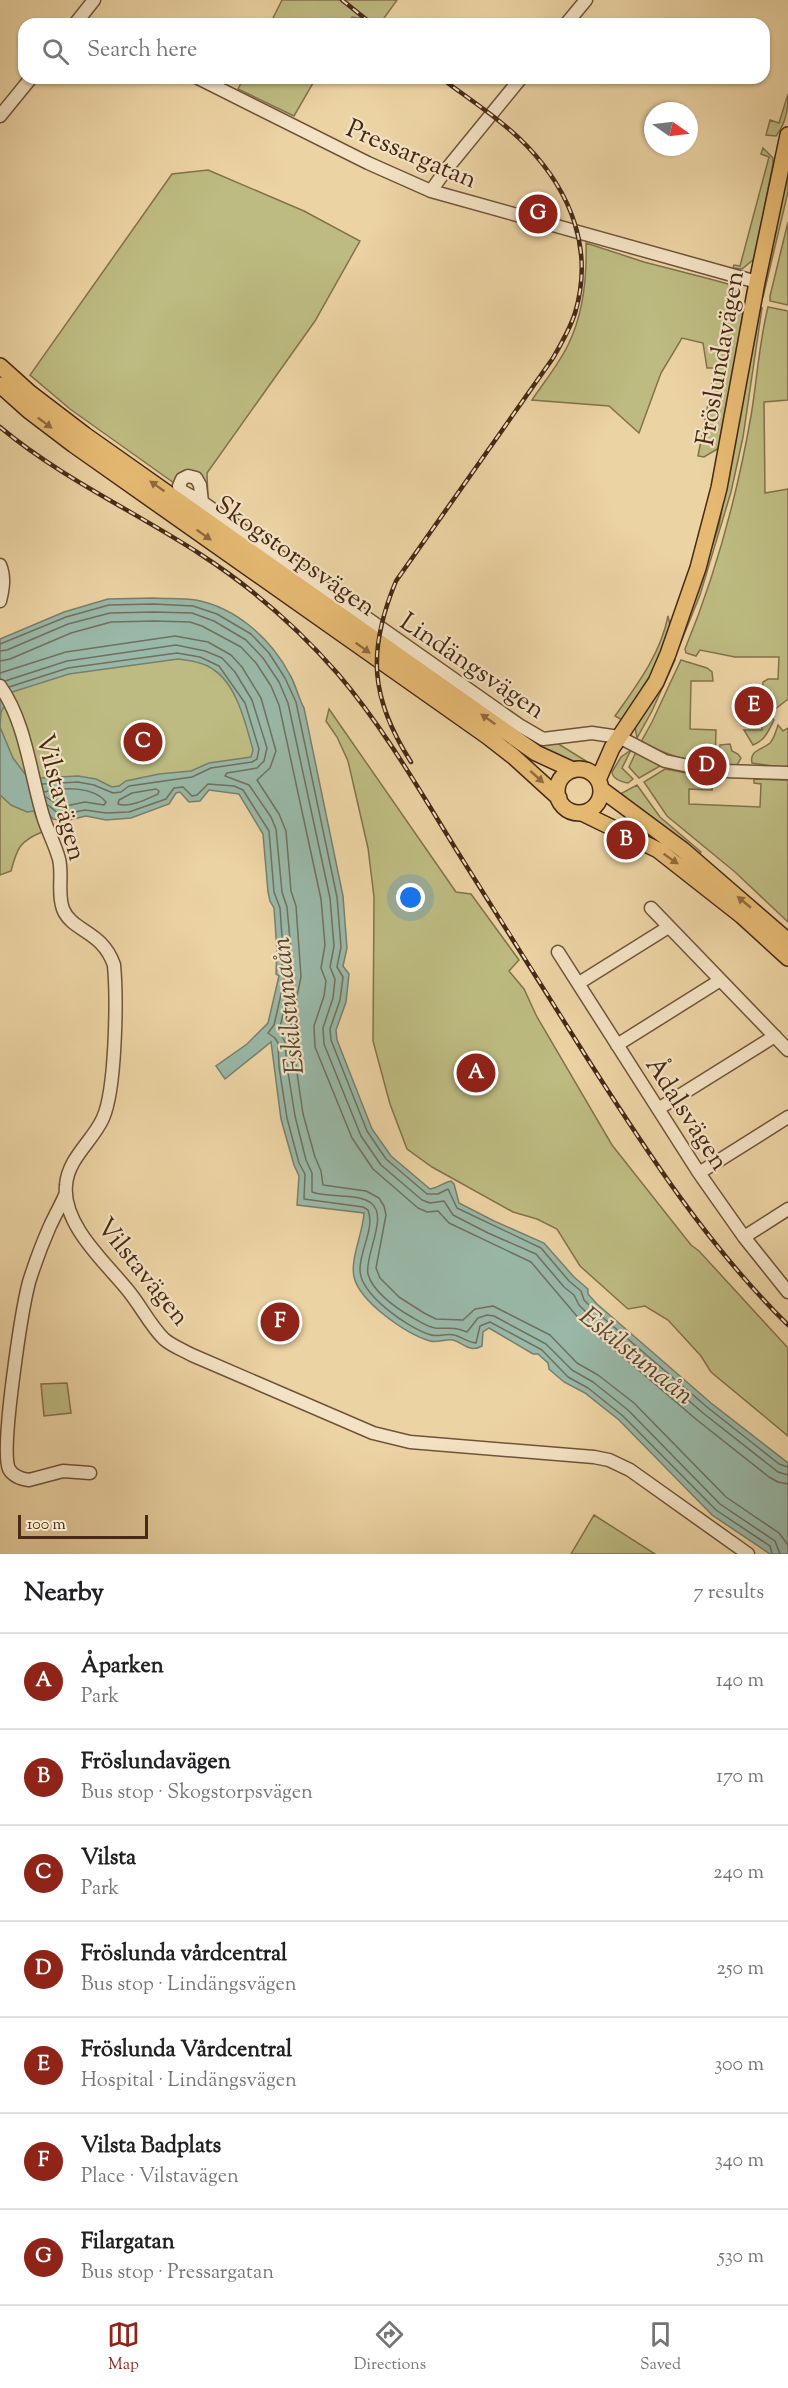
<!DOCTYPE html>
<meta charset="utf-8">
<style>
body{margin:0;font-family:"Sorts Mill Goudy",serif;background:#f2f2f2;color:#202124}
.compass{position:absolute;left:644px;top:102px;width:54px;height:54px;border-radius:50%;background:#fff;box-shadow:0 2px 4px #0004;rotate:104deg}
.scale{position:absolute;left:18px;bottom:15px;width:130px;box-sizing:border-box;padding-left:6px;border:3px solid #462916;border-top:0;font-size:16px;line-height:21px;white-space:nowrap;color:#462916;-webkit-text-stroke:4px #f3e2c3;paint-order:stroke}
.you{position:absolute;left:411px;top:898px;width:21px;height:21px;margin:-15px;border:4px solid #fff;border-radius:50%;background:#1a73e8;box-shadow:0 0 0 9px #1a73e833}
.badge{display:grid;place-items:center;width:39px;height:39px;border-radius:50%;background:#8f2418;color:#fff;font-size:20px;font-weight:700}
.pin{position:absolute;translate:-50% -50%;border:3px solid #fff;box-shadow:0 2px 6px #0006}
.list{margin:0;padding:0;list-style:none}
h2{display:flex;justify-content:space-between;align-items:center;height:78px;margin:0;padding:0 24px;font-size:26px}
h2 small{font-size:20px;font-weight:400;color:#757577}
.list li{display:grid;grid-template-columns:39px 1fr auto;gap:18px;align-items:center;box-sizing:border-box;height:96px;padding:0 24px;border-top:2px solid #e0e0e0}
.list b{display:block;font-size:22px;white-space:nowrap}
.list p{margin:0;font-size:20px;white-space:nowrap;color:#757577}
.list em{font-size:20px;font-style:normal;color:#757577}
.icon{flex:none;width:33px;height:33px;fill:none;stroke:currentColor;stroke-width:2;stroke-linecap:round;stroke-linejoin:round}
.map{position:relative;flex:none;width:788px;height:1554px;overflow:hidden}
.search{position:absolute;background:#fff;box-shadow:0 2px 4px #0004;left:18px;right:18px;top:18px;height:66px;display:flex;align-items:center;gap:15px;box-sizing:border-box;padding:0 21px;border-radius:18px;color:#757577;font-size:22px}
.sheet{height:750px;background:#fff}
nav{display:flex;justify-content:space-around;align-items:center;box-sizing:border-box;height:84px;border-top:2px solid #e0e0e0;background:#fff;font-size:16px;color:#757577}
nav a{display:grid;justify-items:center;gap:3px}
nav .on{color:#8f2418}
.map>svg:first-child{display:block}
.green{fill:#bdbb81;stroke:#82724c;stroke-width:1.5}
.water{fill:#99b8a7;stroke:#787f6d;stroke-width:1.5;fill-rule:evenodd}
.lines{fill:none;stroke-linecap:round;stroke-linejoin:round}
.shore{stroke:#70705e;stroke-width:1.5}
.minor-casing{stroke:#705439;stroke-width:15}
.major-casing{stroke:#462916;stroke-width:18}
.minor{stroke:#f3e2c3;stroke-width:12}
.major{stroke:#e6ba72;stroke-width:15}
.rail-casing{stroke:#462916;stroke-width:4.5}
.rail{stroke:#f3e2c3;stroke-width:2;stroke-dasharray:7;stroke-linecap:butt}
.oneway{fill:#8e6a3f}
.labels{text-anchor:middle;stroke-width:4.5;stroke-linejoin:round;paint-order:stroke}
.street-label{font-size:26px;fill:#462916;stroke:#f3e2c3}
.water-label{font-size:27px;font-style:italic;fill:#574633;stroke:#f3e2c3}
</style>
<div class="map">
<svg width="788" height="1554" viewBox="0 0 788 1554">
<rect width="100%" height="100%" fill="#ecd3a3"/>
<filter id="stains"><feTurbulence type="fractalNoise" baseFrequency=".00333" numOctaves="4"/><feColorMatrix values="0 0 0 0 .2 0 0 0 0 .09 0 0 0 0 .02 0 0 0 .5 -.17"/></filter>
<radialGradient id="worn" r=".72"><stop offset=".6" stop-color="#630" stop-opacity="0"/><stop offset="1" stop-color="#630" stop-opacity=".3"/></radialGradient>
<path class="green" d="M282,0H397L382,21L352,17L347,24H270Z
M244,78H316L294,116L238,89Z
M788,94C788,110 786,123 776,136L766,135L770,120L779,123Z
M763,148L773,158V164L754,259L742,269L733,268L734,265L740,266L769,157L761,154Z
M788,156V192L763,297H759Z
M208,170L304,211L360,241L315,321L207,473L208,500L201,477L189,471L179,474L174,483L70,409L30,375L172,174Z
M788,222V305L770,301V296Z
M586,243L644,262L710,279L728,284L736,291L744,320L719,448L704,457L698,456L715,368H707L703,343L682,338L661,373L639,433L609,406L532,400C544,382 559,364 568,345C584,313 587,278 586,243Z
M757,305L762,308L743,437L731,492L700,595L679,647L719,525L723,504L722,496Z
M768,307L788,311V400L764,402L765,493L788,489V699L769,714L774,720C768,732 765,740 753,745L744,730H762L763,682L768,679H778L779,657H735L700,650L696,656L686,653L685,649C716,574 737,496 751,416C757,380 759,343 768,307Z
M668,616L671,629L653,671L622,720L615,716C637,685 661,653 668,616Z
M186,638L275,707L245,777L133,795L27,793L42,832C20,841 17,848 11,871L0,875V661Z
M673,660H675L652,711L637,738L635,727Z
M681,660L707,668L712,672L713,681H691L690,729L716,730L715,764C687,762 665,754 641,742L652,722Z
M329,709L456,892L471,894L519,960L509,971L524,989L537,1017L612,1145L691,1245L699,1251L788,1348V1436L711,1372L701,1356L668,1320L645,1306L628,1309L580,1266L557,1229L537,1219L513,1212L432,1167L407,1149L390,1104L373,1041L374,897L368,848L348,761L337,737L326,721Z
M778,725L783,731L788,728V768L752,763C749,750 762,750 770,743C774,739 776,731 778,725Z
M522,734L541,744L557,743L586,761C563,772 538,748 522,734Z
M730,744L732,751L738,754L741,758L737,765L718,764L720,745Z
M631,750L622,768L633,779L628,783C622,782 613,779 612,772L621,757Z
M636,752L660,765V766L639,778L629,767Z
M665,769L713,778L712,790L689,789V804L760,807L761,784L754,783V779L788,780V922L735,872L667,816L644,782Z
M637,785L660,817L701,852L697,859L618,799L622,793Z
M67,1383L71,1413L44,1416L41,1384Z
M594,1515L655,1554H571Z"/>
<path class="water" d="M154,598C168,599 182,598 196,600C237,608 271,639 290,675C296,685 299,700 304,708L343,896L347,948L343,966L349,974L346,1002L336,1030L337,1040L372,1129L391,1156L430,1189C438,1188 442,1183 451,1181L454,1184L459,1203L494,1221L544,1243L574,1277L588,1289V1294L597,1304L711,1403L788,1463V1554H770L712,1515L619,1420L585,1393L564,1382L549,1369L548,1363L538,1354H533L489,1328L483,1332L482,1346C469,1353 464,1343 453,1340C445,1339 437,1343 430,1341C406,1334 360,1302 354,1277C350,1259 363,1233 364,1213L297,1205L299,1176L294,1165L281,1119L271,1042L225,1079L216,1066L247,1044L268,1023L279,976L276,974L277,951L274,908L270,901L268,892L263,834L239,794L209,790L200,801L189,802L180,792L176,793L169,804L131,818L106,820L86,816L65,821L53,819L46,811L42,810L27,812L11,805L0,795V639L64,612L108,599ZM178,659C190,661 204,662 214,670C237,685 246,725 253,750L251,757L209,763L191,771L159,774L126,781L119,786L112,787L96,779L78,776L40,778L25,774L13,758L0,727L1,712L12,692L69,674Z"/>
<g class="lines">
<path class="shore" d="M0,644L66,617L109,605L154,604L193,606L217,614L251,634L269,653L285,678L296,702L337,897L341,947L337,967L343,977L340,1000L330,1029L331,1040L367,1131L386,1159L427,1194H438L448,1189L457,1208L541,1248L569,1281L581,1291L584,1300L593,1309L707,1407L779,1464L788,1467
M0,651L7,650L68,624L110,613L154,612L192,613L214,621L246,640L263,658L279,682L288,703L330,898L334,946L330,967L335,979L333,998L323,1028L324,1044L361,1136L381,1165L422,1200L430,1203L444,1201L453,1215L488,1233L536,1254L564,1287L574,1295L579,1305L588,1314L703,1413L778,1472L788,1475
M0,661L10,659L71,633L111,622L154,621L190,622L202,626L241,647L256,663L271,686L279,705L321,899L325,945L321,968L326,981L324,996L314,1026L315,1047L352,1138L373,1169L418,1208L427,1212L438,1211L449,1223L531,1262L581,1321L697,1420L769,1477L778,1482L788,1484
M0,673L66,652L175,636L208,642L231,655L242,667L261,698L276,751L270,768L257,780L279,814L286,831L291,891L296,906L301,977L290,1029L294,1040L296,1066L303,1114L315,1157L321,1171L323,1185L366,1191L379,1198L384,1206L386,1215L376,1268L380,1278L399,1297L424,1313L436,1319L463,1320L475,1309L493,1306L550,1335L577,1363L598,1375L634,1403L726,1497L779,1533L788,1545
M5,681L67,661L176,645L205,651L222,658L235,672L252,700L267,748L264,761L257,768L227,773L225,776L249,785L271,817L276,829L282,892L287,907L291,951L290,968L292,977L279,1031L285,1042L287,1066L295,1116L306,1160L312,1173V1192C328,1198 359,1193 371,1203C389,1216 364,1256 368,1274C372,1291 396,1308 410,1316C417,1320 427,1327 435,1328C448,1329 453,1326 467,1332L478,1318L487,1315L494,1316L546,1344L572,1370L593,1382L628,1410L720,1504L775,1541L780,1554
M9,687L68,668L177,653L200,657L219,666L245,703L259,749L257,759L252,762L211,768L192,777L129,786L121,792L113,793L94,785L78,782L42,784
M156,789L159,791L158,794C147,799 130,808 118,804L119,800L132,793Z
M44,792C62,787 93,786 106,802L104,805L85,802L61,807L46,797
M48,805L60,815L85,810L106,813L129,812L166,799L174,788L183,787L192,796L197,795L208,784L234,786L243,790L269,831L274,892L280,908L283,951L282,970L285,977L274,1025L268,1033L275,1038L278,1043L279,1067L287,1118L299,1163L305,1174L304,1199L363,1207L368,1210C375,1228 360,1250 360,1269C359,1294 409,1329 431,1335C439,1337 447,1333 454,1335C462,1337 467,1342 476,1343L480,1326L490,1322L542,1350L568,1377L588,1388L623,1416L716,1510L770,1546L772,1554"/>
<defs>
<path id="minor" d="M75,24L94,0
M566,24L586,0
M198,78L368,163L431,191L757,282
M0,116L31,78
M431,191L445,171L521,78
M202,502L200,485L196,478L188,476L182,479L179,486L182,491L202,502L519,725L543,739L592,733L619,737L665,761L693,767L725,771L788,773
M0,565C5,577 3,589 0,601
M0,686C26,723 30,773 43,816C47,830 55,844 59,859C63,875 57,893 63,909C72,932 102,930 114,965C117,998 116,1089 103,1118C93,1141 68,1158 66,1185C62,1224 104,1261 126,1288C140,1304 149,1324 164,1339C172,1346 183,1350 192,1355L373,1433L410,1442L594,1457L609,1460L630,1470L748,1554
M651,908L788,1050
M558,952L699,1173L744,1237L788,1292
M579,983L667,928
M617,1045L719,981
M658,1109L775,1036
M699,1173L788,1117
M66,1193C61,1205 55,1215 50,1226C42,1244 35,1263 29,1282C22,1309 0,1449 9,1469C13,1476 21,1479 29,1480L63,1471L90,1473
M744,1237L788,1209"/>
<path id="major" d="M0,366L30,393L85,435L536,753L573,770
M0,385L28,410L74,445L487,736L514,757L559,798
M557 791a22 22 0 1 1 44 0a22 22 0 1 1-44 0Z
M598,780L612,748L656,682L668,654L698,568L719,488L757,282L788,135
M601,789L683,850L788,941
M582,813L658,850L742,916L788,958"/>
</defs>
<use href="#minor" class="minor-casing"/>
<use href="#major" class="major-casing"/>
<use href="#minor" class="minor"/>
<use href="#major" class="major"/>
<defs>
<path id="rail" d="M342,0L372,24
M0,427C61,478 134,511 200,554C251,587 298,628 338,674C384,728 420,791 457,851C501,920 544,989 587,1058C647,1152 708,1246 788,1325
M411,762C370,698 367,651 396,581L553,358C561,344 570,329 575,313C594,250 571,192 527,146C502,120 470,100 441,78"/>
</defs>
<use href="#rail" class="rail-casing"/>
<use href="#rail" class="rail"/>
</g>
<defs><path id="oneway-solid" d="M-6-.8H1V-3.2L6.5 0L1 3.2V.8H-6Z" transform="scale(1.5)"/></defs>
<g class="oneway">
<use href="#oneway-solid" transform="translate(45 423) rotate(37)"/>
<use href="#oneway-solid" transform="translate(157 486) rotate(-145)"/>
<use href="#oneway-solid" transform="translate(204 535) rotate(35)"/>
<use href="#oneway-solid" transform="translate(363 648) rotate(36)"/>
<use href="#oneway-solid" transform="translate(488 719) rotate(-145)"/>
<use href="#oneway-solid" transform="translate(537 777) rotate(42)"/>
<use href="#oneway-solid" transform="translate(671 859) rotate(35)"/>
<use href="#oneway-solid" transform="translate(744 902) rotate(-140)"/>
</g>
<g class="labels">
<g class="street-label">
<text transform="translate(412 153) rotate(23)" y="9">Pressargatan</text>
<text transform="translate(719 358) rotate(-80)" y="9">Fröslundavägen</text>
<text transform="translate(296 555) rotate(35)" y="9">Skogstorpsvägen</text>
<text transform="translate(473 665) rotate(34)" y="9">Lindängsvägen</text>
<text transform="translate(62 797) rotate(75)" y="9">Vilstavägen</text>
<text transform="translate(688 1113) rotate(57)" y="9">Ådalsvägen</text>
<text transform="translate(144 1271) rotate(51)" y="9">Vilstavägen</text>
</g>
<g class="water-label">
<text transform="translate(287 1006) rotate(-96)" y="9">Eskilstunaån</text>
<text transform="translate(637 1355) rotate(39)" y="9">Eskilstunaån</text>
</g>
</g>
<rect width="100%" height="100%" filter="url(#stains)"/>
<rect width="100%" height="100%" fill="url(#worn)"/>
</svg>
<svg class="compass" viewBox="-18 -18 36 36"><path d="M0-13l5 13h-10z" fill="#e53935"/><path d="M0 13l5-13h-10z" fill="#757577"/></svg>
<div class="scale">100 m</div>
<div class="you"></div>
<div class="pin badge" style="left:476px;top:1073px">A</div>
<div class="pin badge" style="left:626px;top:840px">B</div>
<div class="pin badge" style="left:143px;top:742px">C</div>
<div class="pin badge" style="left:707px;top:766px">D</div>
<div class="pin badge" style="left:754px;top:706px">E</div>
<div class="pin badge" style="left:280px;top:1322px">F</div>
<div class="pin badge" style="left:538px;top:214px">G</div>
<div class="search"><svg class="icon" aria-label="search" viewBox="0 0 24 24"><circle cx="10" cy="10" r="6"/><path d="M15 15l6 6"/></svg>Search here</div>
</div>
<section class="sheet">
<h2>Nearby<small>7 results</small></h2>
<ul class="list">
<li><span class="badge">A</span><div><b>Åparken</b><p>Park</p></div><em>140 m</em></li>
<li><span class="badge">B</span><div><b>Fröslundavägen</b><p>Bus stop · Skogstorpsvägen</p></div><em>170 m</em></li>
<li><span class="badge">C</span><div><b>Vilsta</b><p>Park</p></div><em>240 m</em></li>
<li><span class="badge">D</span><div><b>Fröslunda vårdcentral</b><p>Bus stop · Lindängsvägen</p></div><em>250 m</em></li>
<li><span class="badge">E</span><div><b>Fröslunda Vårdcentral</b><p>Hospital · Lindängsvägen</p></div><em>300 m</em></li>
<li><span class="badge">F</span><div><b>Vilsta Badplats</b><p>Place · Vilstavägen</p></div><em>340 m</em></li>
<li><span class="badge">G</span><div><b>Filargatan</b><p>Bus stop · Pressargatan</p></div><em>530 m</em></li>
</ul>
</section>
<nav>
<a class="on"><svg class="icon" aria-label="map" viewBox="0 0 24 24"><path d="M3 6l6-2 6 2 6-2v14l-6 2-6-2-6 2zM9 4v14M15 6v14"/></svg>Map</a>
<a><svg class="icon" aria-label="directions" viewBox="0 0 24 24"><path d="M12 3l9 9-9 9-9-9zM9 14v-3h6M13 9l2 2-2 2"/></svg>Directions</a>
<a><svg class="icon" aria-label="saved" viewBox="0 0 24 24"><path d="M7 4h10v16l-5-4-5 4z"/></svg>Saved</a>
</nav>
